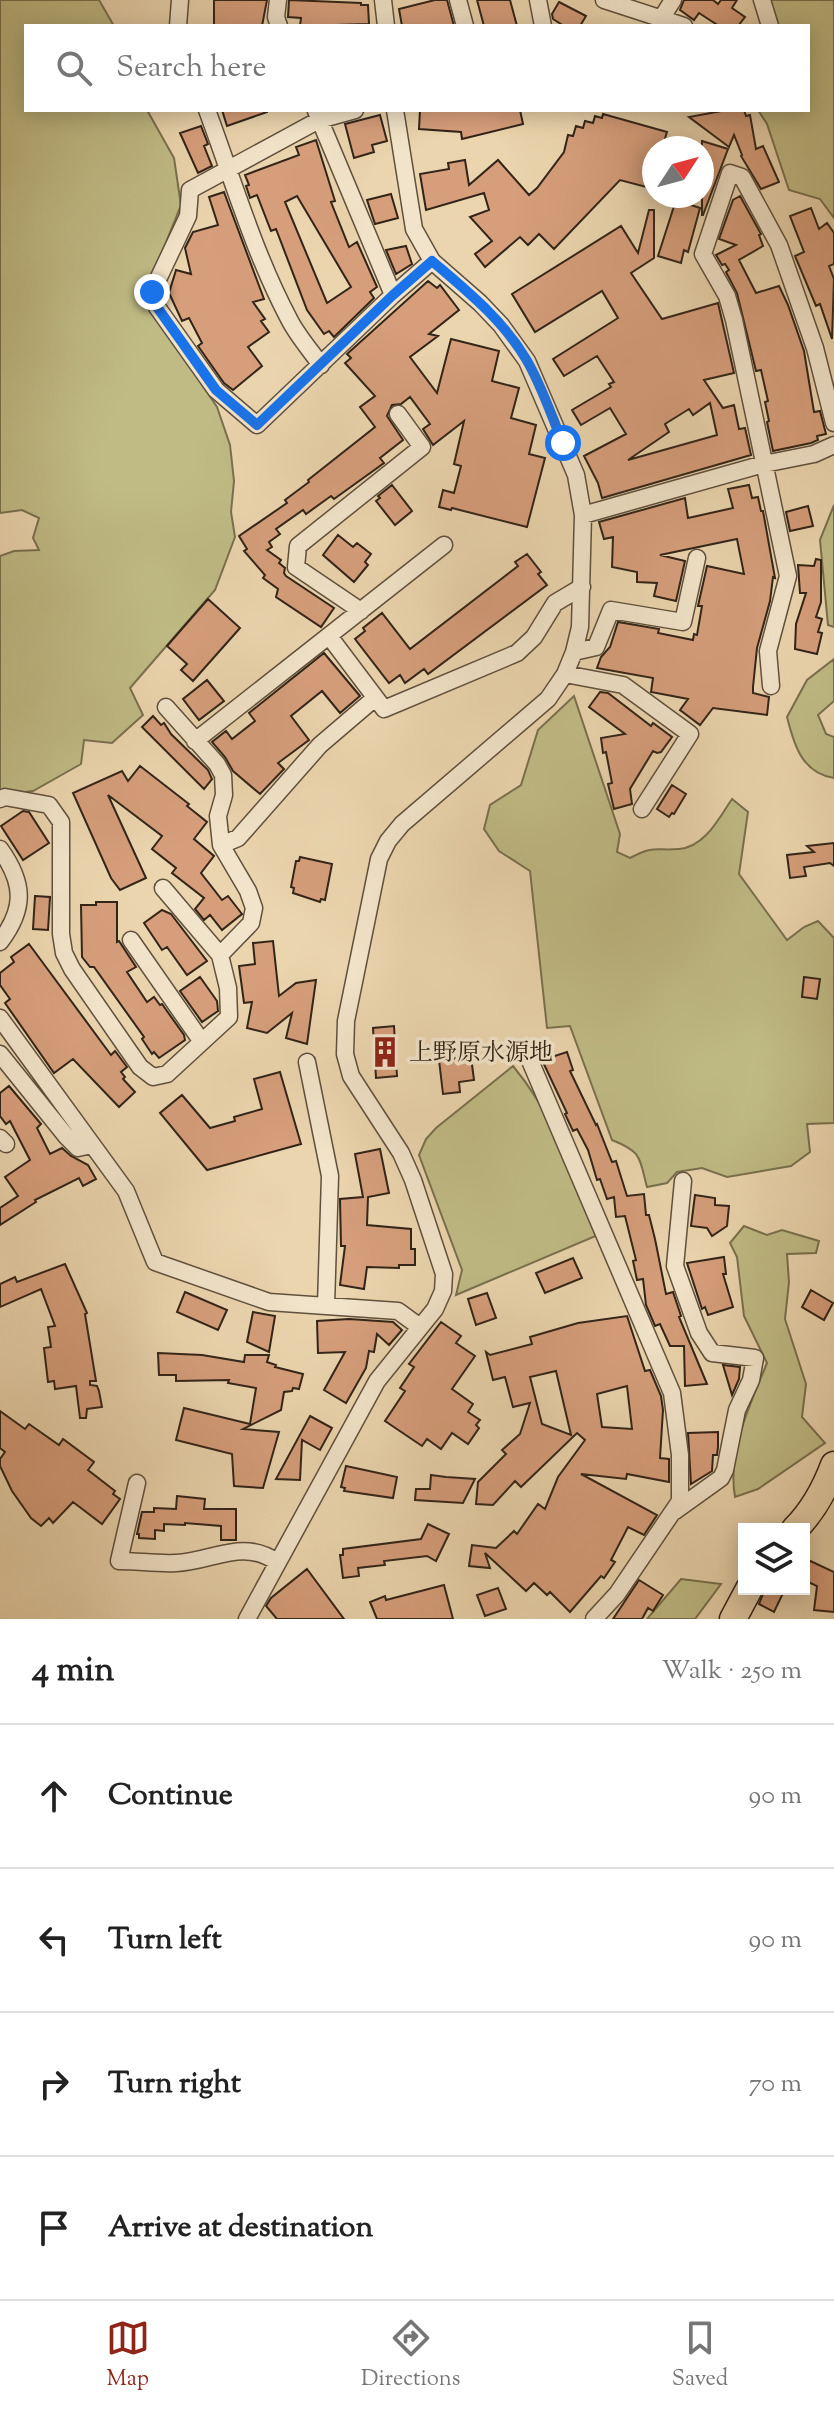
<!DOCTYPE html>
<meta charset="utf-8">
<style>
body{margin:0;font-family:"Sorts Mill Goudy","Noto Serif JP",serif;background:#f2f2f2;color:#222}
.controls{position:absolute;right:24px;bottom:24px;display:grid;overflow:hidden;border-radius:0px;box-shadow:0 4px 20px #0003}
.controls button{width:72px;height:72px;display:grid;place-items:center;padding:0;border:0;border-bottom:2px solid #e0e0e0;background:#fff;color:#222;font:40px sans-serif}
.compass{position:absolute;left:642px;top:136px;width:72px;height:72px;border-radius:50%;background:#fff;box-shadow:0 4px 20px #0003;rotate:54deg}
.stop{position:absolute;width:24px;height:24px;margin:-18px;border:6px solid #1a73e8;border-radius:50%;background:#fff}
.stop.end{background:#1a73e8;border-color:#fff;box-shadow:0 2px 8px #0008}
.list{margin:0;padding:0;list-style:none}
h2{display:flex;justify-content:space-between;align-items:center;height:104px;margin:0;padding:0 32px;font-size:34px}
h2 small{font-size:26px;font-weight:400;color:#767676}
.list li{display:grid;grid-template-columns:52px 1fr auto;gap:24px;align-items:center;box-sizing:border-box;height:144px;padding:0 32px;border-top:2px solid #e0e0e0}
.list b{display:block;font-size:30px;white-space:nowrap}
.list em{font-size:26px;font-style:normal;color:#767676}
.icon{flex:none;width:44px;height:44px;fill:none;stroke:currentColor;stroke-width:2;stroke-linecap:round;stroke-linejoin:round}
.map{position:relative;flex:none;width:834px;height:1619px;overflow:hidden}
.search{position:absolute;background:#fff;box-shadow:0 4px 20px #0003;left:24px;right:24px;top:24px;height:88px;display:flex;align-items:center;gap:20px;box-sizing:border-box;padding:0 28px;border-radius:0px;color:#767676;font-size:30px}
.sheet{height:680px;background:#fff}
nav{display:flex;justify-content:space-around;align-items:center;box-sizing:border-box;height:112px;border-top:2px solid #e0e0e0;background:#fff;font-size:22px;color:#767676}
nav a{display:grid;justify-items:center;gap:4px}
nav .on{color:#8f2418}
.map>svg:first-child{display:block}
.green{fill:#c0bb85;stroke:#79704e;stroke-width:2}
.building{fill:#d69e7b;stroke:#322417;stroke-width:2;fill-rule:evenodd}
.lines{fill:none;stroke-linecap:round;stroke-linejoin:round}
.minor-casing{stroke:#60503d;stroke-width:19}
.primary-casing{stroke:#322417;stroke-width:29}
.minor{stroke:#f2e4ca;stroke-width:16}
.primary{stroke:#ebd5ae;stroke-width:26}
.route{stroke:#1a73e8;stroke-width:10}
.labels{text-anchor:middle;stroke-width:7;stroke-linejoin:round;paint-order:stroke}
.poi-label{font-size:24px;fill:#322417;stroke:#f2e4ca;text-anchor:start}
</style>
<div class="map">
<svg width="834" height="1619" viewBox="0 0 834 1619">
<rect width="100%" height="100%" fill="#ebd5ae"/>
<filter id="stains"><feTurbulence type="fractalNoise" baseFrequency=".0025" numOctaves="4"/><feColorMatrix values="0 0 0 0 .2 0 0 0 0 .09 0 0 0 0 .02 0 0 0 .5 -.17"/></filter>
<radialGradient id="worn" r=".72"><stop offset=".6" stop-color="#630" stop-opacity="0"/><stop offset="1" stop-color="#630" stop-opacity=".3"/></radialGradient>
<path class="green" d="M0,0H99L114,26H26V110H147L174,158L181,205L149,285L153,311L217,407L230,445L234,481L231,512L235,537L215,590L130,688L143,715L112,743L84,740L81,764L33,791L0,795V556L14,551L39,550L33,538L39,518L22,510L0,513Z
M766,0H834V218L820,199L789,190L767,124L758,110H808V26H775Z
M834,505V627L828,625L820,540Z
M834,659V701L818,715L826,734L834,737V778C802,773 794,745 787,717L807,680Z
M574,696L620,834L617,852L630,858C654,845 655,851 679,849C705,847 719,818 732,799L748,812L739,874L787,940L804,927L818,921L834,938V1123L807,1124L810,1152L791,1166L727,1177L702,1168L677,1172L667,1183L647,1187C639,1157 642,1152 612,1140L570,1026L547,1028L530,871L499,851L484,829L490,805L521,785L538,730Z
M513,1066C554,1115 575,1176 598,1235L456,1295L462,1270L419,1155L426,1139L436,1128Z
M744,1226L767,1235L782,1230L819,1241L816,1253L787,1254L789,1282L785,1319L806,1384L802,1417L825,1443L758,1489L735,1497C727,1451 750,1405 767,1363L744,1316L737,1257L730,1243Z
M681,1579L721,1584L695,1619H647Z"/>
<path class="building" d="M214,0H267L262,26L214,25Z
M289,0L361,3V5H368L369,24L300,26L301,18L288,17Z
M435,0H447L454,26H402L399,9Z
M477,0H510L517,26H484Z
M684,0H713L718,4L721,0H737L732,8L745,17L738,26H719L699,13L694,20L680,10Z
M559,2L586,16L580,26H564L553,19L552,14Z
M222,110H267V112L227,126Z
M420,110H520L523,124L462,139L461,132L419,129Z
M727,110H744L746,116L750,115L756,149L763,146L779,182L761,189L741,156L742,155L734,135L729,147L689,117Z
M603,114L667,132L662,148H654V189L620,180L554,249L539,234L528,245L520,237L485,267L475,254L492,241L470,217L489,210L484,193L426,210L420,174L449,169L448,163L465,160L469,185L498,160L529,195L537,188L564,152L568,135L573,136L576,126L583,128L585,121L593,123L595,116L602,118Z
M380,115L387,141L372,145L374,152L354,158L345,124Z
M201,126L208,144L204,146L212,166L198,173L180,133Z
M316,140L335,201L331,202L349,247L357,242L377,287L370,292L374,298L334,337L329,331L324,334L307,310L276,229L271,231L257,195L250,198L246,186L249,185L245,175L299,155L296,147ZM297,196L351,287L327,303L285,202Z
M702,141L728,149L703,215H702Z
M224,192L264,299L253,302L265,319L261,321L269,332L248,347L262,366L233,390L224,383L198,346L202,343L189,318L182,321L169,293L176,270L191,274L185,248L193,232L218,225L209,197Z
M391,194L398,218L375,224L367,200Z
M740,196L761,234L759,235L763,246L739,260L756,293L779,286L788,305L804,351L814,412L820,411L826,434L817,436L818,440L811,443L773,451L767,422L769,421L765,402L768,401L761,370L756,371L737,293L726,272L729,270L725,264L722,265L716,255L736,245L719,239L733,200Z
M676,200L700,208L688,252L684,250L681,263L658,256Z
M811,208L819,229L827,223L834,233V264L829,266L834,279L832,339L820,304L816,306L795,256L804,252L790,216Z
M649,210H654V258L631,273L662,319L718,303L734,373L704,380L723,408L734,405L739,429L745,428L751,455L602,498L598,483L584,456L626,434L610,408L581,425L572,410L611,387L609,384L614,382L597,356L564,376L553,359L618,318L602,291L535,332L512,294L621,226L638,253ZM710,403L717,435L628,460L669,432L665,424L689,409L693,415Z
M406,246L412,264L396,274L386,250Z
M428,281L437,288L440,285L459,310L429,334L438,336L410,357L437,393L451,339L499,351L492,381L519,388L511,418L536,425L529,454L545,458L527,527L452,508L451,510L439,507L443,490L454,493L461,466L454,464L464,421L433,445L423,429L430,424L410,397L401,404L392,405L387,416L403,440L380,458L384,463L334,499L331,496L306,514L303,510L276,529L280,534L269,542L272,547L267,550L281,560L279,563L285,568L284,573L286,576L334,608L321,627L276,597L278,589L263,578L265,575L244,551L247,549L239,536L287,503L285,500L309,482L308,480L375,427L360,407L375,396L345,363L351,358L347,354Z
M392,485L412,511L395,525L376,501L380,498L378,496Z
M749,485L752,498L758,497L761,511H763L775,578L773,577L770,601L757,648L753,687V693L769,697L767,715L713,708L700,725L680,710L688,699L651,692L653,678L597,668L601,657L610,647L618,622L659,629L658,633L693,640L694,634L697,635L702,606H698L707,566L744,574L737,539L660,555L685,561L676,601L654,596L657,583L637,582V572L612,567L613,537L604,539L599,522L685,498L688,518L733,508L728,489Z
M808,506L813,526L790,531L786,512Z
M338,535L353,547L357,543L371,554L365,562L368,565L354,582L323,555Z
M527,554L541,572L538,574L547,585L428,674L424,669L405,683L400,675L389,683L355,639L365,631L363,628L382,613L410,649L518,566L515,562Z
M816,559L821,560V602L816,617L822,619L818,632L822,633L817,654L795,649L796,624L806,593H800L798,565L814,566Z
M208,599L240,628L193,681L181,670L187,664L167,646Z
M324,653L360,696L340,713L322,691L291,716L309,740L278,763L284,769L260,794L233,771L225,757L212,742L226,731L232,739L255,721L249,713Z
M207,680L224,701L199,720L183,699Z
M600,692L608,693L651,726L653,723L672,737L661,752L657,753L653,751L630,789L632,804L614,809L608,784L612,783L606,752L603,753L601,738L625,734L589,707Z
M153,716L161,725L164,723L171,734L208,770L212,779L204,789L142,727Z
M140,766L189,804L187,806L207,822L194,839L214,856L201,873L222,900L228,896L242,914L222,930L210,915L204,920L195,909L204,898L172,873L176,868L152,849L162,836L108,795L146,878L120,890L111,878L73,793L122,771L128,781Z
M672,785L686,794L674,814L672,813L669,817L657,809Z
M23,811L29,812L49,843L23,860L1,826Z
M834,843V866L830,863L804,867L806,876L790,878L787,855L814,852L807,846Z
M300,857L332,864L325,900L321,899L320,902L293,893L294,888L291,887L296,861H299Z
M35,896L50,897L48,930L33,929Z
M96,902H117V942L119,941L136,967L127,972L147,1002L154,997L160,1005L162,1004L184,1035L185,1040L159,1058L154,1052L152,1054L142,1039L144,1037L94,967H90L82,957L81,905H96Z
M162,910L171,914L207,961L187,975L167,947L162,950L144,923Z
M273,941L279,996L296,983L316,980L307,1044L286,1038L292,1013L267,1033L247,1028L252,1002L244,1003L239,966L255,964L253,943Z
M29,944L111,1055L115,1051L127,1067L121,1072L125,1077L123,1079L135,1092L119,1107L73,1059L54,1073L5,1003L10,999L0,985V973L14,962L11,957Z
M200,977L217,1001L218,1011L202,1022L180,991Z
M804,977L820,979L817,999L802,997Z
M394,1026L397,1076L376,1078L373,1028Z
M567,1052L573,1070L570,1071L596,1125L597,1124L612,1162L616,1161L627,1196L644,1194L646,1215H649L655,1239L666,1294L673,1292L681,1316L679,1317L707,1384L685,1386L684,1346H670L660,1324L655,1326L646,1305L643,1279L637,1280L633,1261L636,1260L625,1216L616,1217L614,1197L607,1199L600,1179L597,1180L588,1150L577,1129L573,1131L565,1114L567,1113L542,1060Z
M471,1057L474,1080L459,1082L460,1092L443,1094L439,1060Z
M280,1072L301,1144L207,1170L160,1113L182,1095L210,1128L235,1121L234,1117L262,1109L254,1079Z
M9,1086L41,1124L37,1128L50,1154L62,1148L71,1156L88,1165L96,1179L83,1186L79,1178L35,1200L36,1202L0,1225V1208L18,1196L5,1177L30,1160L10,1121L6,1124L0,1116V1093Z
M380,1149L389,1193L368,1197L367,1225L411,1229V1249H415V1265H399V1268L367,1267L364,1289L340,1285L345,1246H341L340,1199L363,1197L355,1154Z
M695,1195L715,1198V1205L729,1206L727,1226L712,1236L707,1228L691,1226Z
M724,1257L726,1274H723L733,1307L708,1315L705,1307L702,1309L687,1263Z
M573,1258L582,1278L545,1293L536,1273Z
M65,1264L87,1313L85,1314L96,1381H90V1385L97,1386L99,1391L102,1407L87,1409L86,1418H80L76,1386L55,1389L54,1381L48,1382L44,1348L51,1347L48,1327L55,1326L41,1289L0,1307V1284L15,1277L17,1282Z
M811,1290L833,1303L824,1320L802,1307Z
M185,1292L227,1310L218,1330L177,1312Z
M487,1293L496,1318L476,1325L468,1299Z
M253,1312L275,1316L269,1352L247,1342Z
M627,1316L645,1371L650,1370L661,1396L663,1410L660,1458L669,1459V1482L627,1474L626,1479L581,1474L657,1515L644,1535L628,1527L611,1560L615,1562L604,1578L601,1576L570,1612L550,1592L547,1595L534,1583L526,1591L485,1553L490,1568L469,1566L472,1545L496,1548L514,1531L517,1534L538,1504L545,1509L558,1477L585,1440L577,1433L521,1487L515,1481L493,1505L476,1504L478,1482L506,1454L502,1450L520,1434L530,1403L513,1407L505,1377L493,1380L486,1352L490,1355L532,1344L530,1337L578,1323ZM556,1371L571,1435L542,1424L530,1377ZM627,1386L632,1429L602,1427L597,1394Z
M349,1319L393,1322L402,1330L389,1345L377,1334L374,1352L369,1351L366,1368L346,1403L324,1390L345,1352L318,1353L317,1321Z
M441,1322L461,1336L456,1343L475,1356L452,1389L473,1404L468,1412L480,1420L476,1425L479,1428L468,1444L452,1433L441,1449L427,1439L422,1446L385,1421L405,1391L400,1388L414,1367L409,1364Z
M158,1353L202,1355L244,1362L245,1355H269L267,1362L276,1365L275,1367L303,1374L299,1389L293,1388L292,1391L284,1392L281,1410L243,1429L279,1432L263,1488L234,1486L232,1454L176,1440L184,1408L250,1424L256,1388L228,1383L229,1380L176,1381V1375H159Z
M723,1365L740,1367L739,1379L732,1395Z
M0,1411L25,1429L29,1424L59,1445L63,1439L94,1462L88,1470L115,1491L113,1494L120,1499L102,1524L73,1502L53,1523L49,1518L41,1526L31,1518L12,1491L0,1466V1459L5,1452L0,1448Z
M310,1416L332,1428L320,1450L302,1440L300,1480L276,1479Z
M718,1432V1447L717,1455H713L712,1471L691,1484L688,1433Z
M346,1466L397,1477L393,1498L344,1491L345,1488L341,1487Z
M431,1475L446,1477L475,1479L463,1503L415,1500L416,1489H430Z
M177,1496L205,1499L204,1509H236V1540H221V1526L185,1523V1525L164,1524V1531L155,1530V1539L139,1538V1534H137L142,1512H154V1508L176,1509Z
M428,1524L449,1534L436,1561L427,1556L384,1561L385,1565L358,1568L359,1576L343,1578L340,1555H343V1549L421,1539Z
M804,1558L834,1572V1612L814,1610L817,1586L804,1580Z
M307,1569L344,1619H277L266,1606L271,1598Z
M639,1580L663,1595L653,1611L648,1608L642,1619H613Z
M444,1585L453,1619H377L370,1602L385,1596L386,1600Z
M498,1588L506,1609L485,1616L477,1595Z
M765,1589H785L774,1612L759,1604Z"/>
<g class="lines">
<defs>
<path id="minor" d="M278,0L276,17L279,26
M383,0L386,26
M458,0L465,26
M538,0L543,26
M604,0L684,26
M762,0L770,26
M661,19L673,0
M178,26L180,0
M207,110C233,180 254,253 289,319C297,335 310,350 321,365
M355,110L319,120L190,190L188,216L152,292L157,307L216,390L257,425L393,295L432,261
M316,111L393,295
M583,515L764,464L814,454L834,445
M361,611L296,567L298,546L422,447L398,414
M329,636L384,709L517,653L534,637L555,603L582,587
M574,652L596,647L611,610L683,622L697,558
M565,674L623,685L690,734L642,809
M771,686L768,651L788,576L734,320L727,296L703,254L730,173L742,177L779,245L815,348L834,423
M195,741L444,545
M0,799L5,797L49,805L61,822V934L64,953L72,969L140,1067L153,1077L167,1074L229,1017L228,988L220,955L251,923L254,908L248,891L221,845L218,816L224,795L223,775L217,764L166,707
M221,845L238,838L320,745L375,698
M0,849C25,884 25,909 0,942
M163,888L220,955
M131,940L202,1042
M0,1018L126,1191L155,1262L269,1302L398,1311L420,1327
M525,1049L672,1393L680,1455V1501L617,1594L594,1619
M0,1054L66,1136L78,1148L92,1145
M307,1062L330,1176L326,1305
M0,1138L6,1144
M137,1483L119,1561C138,1561 157,1564 176,1563C214,1561 242,1538 277,1562
M675,1511L721,1478L725,1470L737,1410L751,1380L755,1358L712,1353L699,1333L675,1266L683,1181
M247,1619L377,1381L435,1309L443,1291L444,1274L413,1180L401,1153L351,1076L345,1054L346,1021L379,859L388,841L402,824L548,699L565,674L574,652L580,627L583,515L576,475L527,361L501,325L480,303L432,261L414,229L395,110"/>
<path id="primary" d="M795,1529C814,1510 825,1489 834,1465
M733,1619L749,1589"/>
</defs>
<use href="#minor" class="minor-casing"/>
<use href="#primary" class="primary-casing"/>
<use href="#minor" class="minor"/>
<use href="#primary" class="primary"/>
</g>
<g class="lines">
<path class="route" d="M152,292L157,307L216,390L257,425L393,295L432,261C467,291 502,319 526,359C541,384 551,415 563,443"/>
</g>
<defs>
<symbol id="building-bare" viewBox="-9 -9 18 18"><path d="M-4-6H4V6H1V3H-1V6H-4ZM-2.5-4.3h1.7v1.8h-1.7ZM.8-4.3h1.7v1.8H.8ZM-2.5-1h1.7V.8h-1.7ZM.8-1h1.7V.8H.8Z" fill="#8f2418" stroke="#f2e4ca" stroke-width="2.5" paint-order="stroke"/></symbol>
</defs>
<g fill-rule="evenodd">
<use href="#building-bare" x="363" y="1030" width="44" height="44"/>
</g>
<g class="labels">
<g class="poi-label">
<text x="409" y="1060">上野原水源地</text>
</g>
</g>
<rect width="100%" height="100%" filter="url(#stains)"/>
<rect width="100%" height="100%" fill="url(#worn)"/>
</svg>
<div class="controls">
<button><svg class="icon" aria-label="layers" viewBox="0 0 24 24"><path d="M12 4l9 5-9 5-9-5zM3 14l9 5 9-5"/></svg></button>
</div>
<svg class="compass" viewBox="-18 -18 36 36"><path d="M0-13l5 13h-10z" fill="#e53935"/><path d="M0 13l5-13h-10z" fill="#767676"/></svg>
<div class="stop" style="left:563px;top:443px"></div>
<div class="stop end" style="left:152px;top:292px"></div>
<div class="search"><svg class="icon" aria-label="search" viewBox="0 0 24 24"><circle cx="10" cy="10" r="6"/><path d="M15 15l6 6"/></svg>Search here</div>
</div>
<section class="sheet">
<h2>4 min<small>Walk · 250 m</small></h2>
<ul class="list">
<li><svg class="icon" aria-label="ahead" viewBox="0 0 24 24"><path d="M12 20V5M6 11l6-6 6 6"/></svg><div><b>Continue</b></div><em>90 m</em></li>
<li><svg class="icon" aria-label="left" viewBox="0 0 24 24"><path d="M17 20v-9H6M10 6l-5 5 5 5"/></svg><div><b>Turn left</b></div><em>90 m</em></li>
<li><svg class="icon" aria-label="right" viewBox="0 0 24 24"><path d="M7 20v-9h11M14 6l5 5-5 5"/></svg><div><b>Turn right</b></div><em>70 m</em></li>
<li><svg class="icon" aria-label="arrive" viewBox="0 0 24 24"><path d="M6 21V4h12l-3 4 3 4H6"/></svg><div><b>Arrive at destination</b></div></li>
</ul>
</section>
<nav>
<a class="on"><svg class="icon" aria-label="map" viewBox="0 0 24 24"><path d="M3 6l6-2 6 2 6-2v14l-6 2-6-2-6 2zM9 4v14M15 6v14"/></svg>Map</a>
<a><svg class="icon" aria-label="directions" viewBox="0 0 24 24"><path d="M12 3l9 9-9 9-9-9zM9 14v-3h6M13 9l2 2-2 2"/></svg>Directions</a>
<a><svg class="icon" aria-label="saved" viewBox="0 0 24 24"><path d="M7 4h10v16l-5-4-5 4z"/></svg>Saved</a>
</nav>
